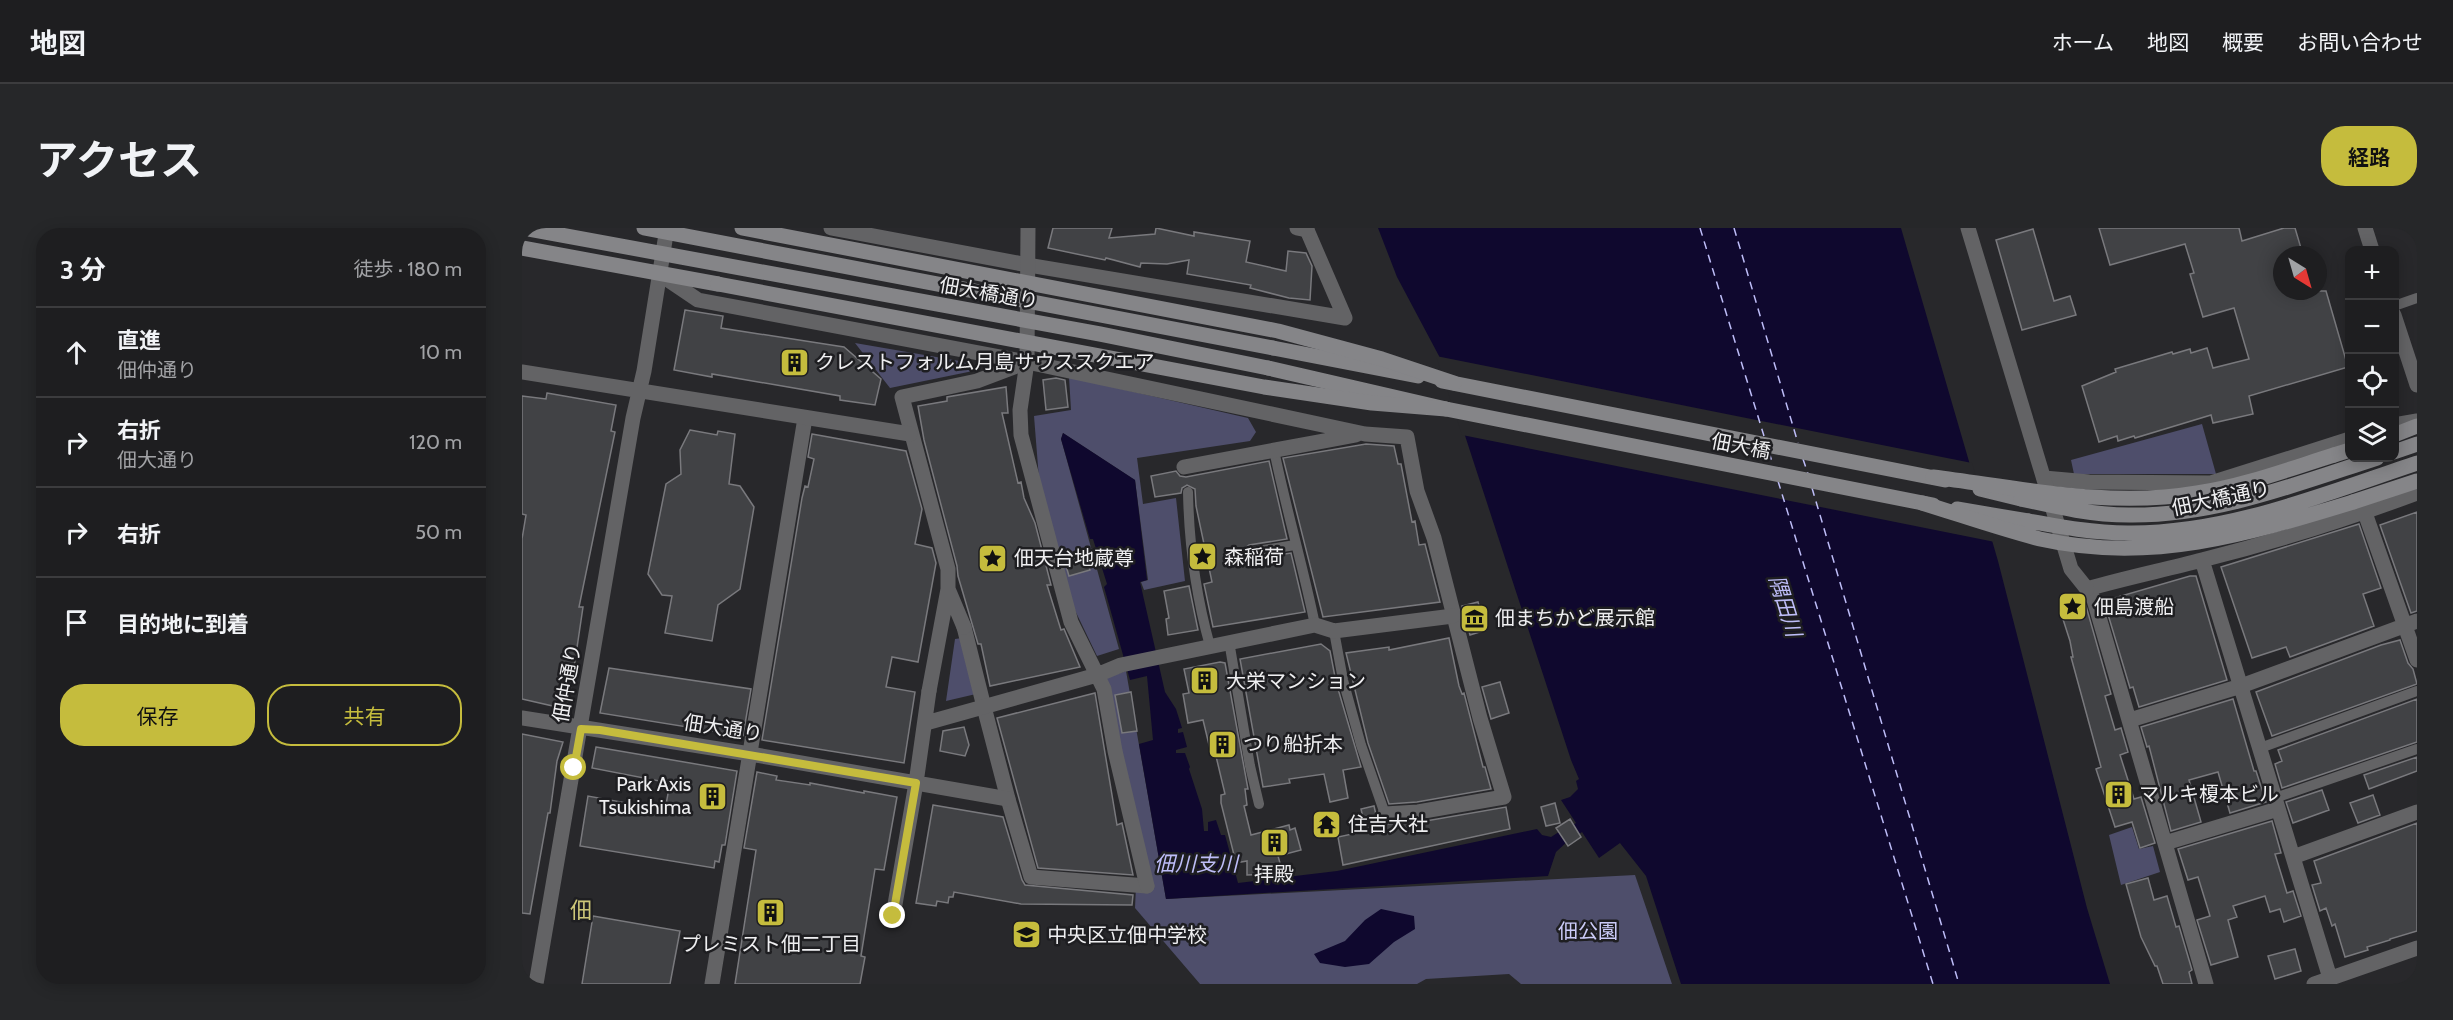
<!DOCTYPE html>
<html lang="ja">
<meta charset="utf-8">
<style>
body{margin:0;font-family:Cabin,"Noto Sans JP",sans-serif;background:#262729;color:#f1f3f6}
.controls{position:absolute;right:18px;top:18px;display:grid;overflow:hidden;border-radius:12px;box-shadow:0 3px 15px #0003}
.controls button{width:54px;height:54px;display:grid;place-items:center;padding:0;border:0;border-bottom:2px solid #3c3c3e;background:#1e1e20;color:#f1f3f6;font:30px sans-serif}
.compass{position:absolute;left:1751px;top:18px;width:54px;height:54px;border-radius:50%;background:#1e1e20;box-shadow:0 3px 15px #0003;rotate:143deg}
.stop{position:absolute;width:18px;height:18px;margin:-14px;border:4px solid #c5bc3d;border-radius:50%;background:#fff}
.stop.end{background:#c5bc3d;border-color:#fff;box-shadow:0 2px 6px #0008}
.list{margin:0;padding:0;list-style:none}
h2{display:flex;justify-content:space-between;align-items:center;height:78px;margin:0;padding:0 24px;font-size:26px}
h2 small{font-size:20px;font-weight:400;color:#a1a2a5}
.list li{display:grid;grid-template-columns:39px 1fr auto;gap:18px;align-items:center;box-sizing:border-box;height:90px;padding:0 24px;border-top:2px solid #3c3c3e}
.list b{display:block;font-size:22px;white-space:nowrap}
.list p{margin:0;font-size:20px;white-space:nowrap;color:#a1a2a5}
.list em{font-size:20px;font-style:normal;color:#a1a2a5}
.actions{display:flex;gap:12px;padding:18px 24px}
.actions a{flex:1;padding:14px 0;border:2px solid #c5bc3d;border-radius:24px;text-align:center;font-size:21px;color:#c5bc3d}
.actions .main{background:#c5bc3d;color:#111}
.icon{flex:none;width:33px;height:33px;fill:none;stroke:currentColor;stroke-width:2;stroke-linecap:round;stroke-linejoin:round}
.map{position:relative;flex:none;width:1895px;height:756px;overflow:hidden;border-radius:24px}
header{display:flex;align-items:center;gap:36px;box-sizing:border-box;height:84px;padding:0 30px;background:#1e1e20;border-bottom:2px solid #3c3c3e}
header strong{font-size:28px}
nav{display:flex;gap:33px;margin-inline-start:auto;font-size:21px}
.intro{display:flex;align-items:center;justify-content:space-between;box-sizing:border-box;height:144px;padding:0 36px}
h1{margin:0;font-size:42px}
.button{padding:15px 27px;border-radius:24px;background:#c5bc3d;color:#111;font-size:21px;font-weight:700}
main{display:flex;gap:36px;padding:0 36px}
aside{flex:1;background:#1e1e20;border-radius:24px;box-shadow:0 3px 15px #0003}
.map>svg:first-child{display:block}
.green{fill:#4e4e6b}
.water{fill:#0f082e}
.pier{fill:#28282b}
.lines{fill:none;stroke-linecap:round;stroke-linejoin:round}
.ferry{stroke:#bebdf8;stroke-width:1.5;stroke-dasharray:8 6;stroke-linecap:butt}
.building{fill:#414245;stroke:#79797d;stroke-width:1.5}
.service{stroke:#636365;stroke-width:10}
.pedestrian{stroke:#636365;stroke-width:15}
.minor{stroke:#636365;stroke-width:15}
.tertiary{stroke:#636365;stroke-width:15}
.secondary{stroke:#858588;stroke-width:15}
.secondary-bridge{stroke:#858588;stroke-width:15}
.route{stroke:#c5bc3d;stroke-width:8}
.labels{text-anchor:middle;stroke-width:5;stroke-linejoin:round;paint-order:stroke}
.street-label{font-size:20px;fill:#efeff1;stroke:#1e1e21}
.poi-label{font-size:20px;fill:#efeff1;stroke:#1e1e21;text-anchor:start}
.park-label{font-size:20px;fill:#cbcbf7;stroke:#1e1e21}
.water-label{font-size:21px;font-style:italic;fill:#bebdf8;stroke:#1e1e21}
.quarter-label{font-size:22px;fill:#ccc678;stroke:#1e1e21}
</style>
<header>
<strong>地図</strong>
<nav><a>ホーム</a><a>地図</a><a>概要</a><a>お問い合わせ</a></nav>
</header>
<div class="intro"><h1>アクセス</h1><a class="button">経路</a></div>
<main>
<aside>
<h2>3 分<small>徒歩 · 180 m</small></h2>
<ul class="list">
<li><svg class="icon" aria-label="ahead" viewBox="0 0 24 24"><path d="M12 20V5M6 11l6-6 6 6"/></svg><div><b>直進</b><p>佃仲通り</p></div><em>10 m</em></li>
<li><svg class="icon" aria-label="right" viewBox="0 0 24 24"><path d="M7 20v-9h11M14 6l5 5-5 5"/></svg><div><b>右折</b><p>佃大通り</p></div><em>120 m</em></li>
<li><svg class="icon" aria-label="right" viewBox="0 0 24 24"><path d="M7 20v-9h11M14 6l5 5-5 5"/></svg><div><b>右折</b></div><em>50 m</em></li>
<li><svg class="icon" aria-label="arrive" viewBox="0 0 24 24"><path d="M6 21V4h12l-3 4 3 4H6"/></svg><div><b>目的地に到着</b></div></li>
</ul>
<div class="actions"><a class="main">保存</a><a>共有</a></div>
</aside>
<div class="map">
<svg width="1895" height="756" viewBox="0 0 1895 756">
<rect width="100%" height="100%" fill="#28282b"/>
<path class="green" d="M333,115L449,135L451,143L368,160Z
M547,149L726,190L734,204L728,213L615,230L621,276L654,270L663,353L622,362L619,354L626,352L613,252L541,205L539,211L597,421L575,428L549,374L517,251L512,188L549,182Z
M1680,196L1694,246H1552L1549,232Z
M440,410L454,466L424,473L433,411Z
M604,443L644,671L1113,647L1150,756H999L987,746L904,751L895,756H678L613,680L614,658L627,659L581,451Z
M1610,599L1617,621L1631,618L1638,644L1599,657L1587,607Z"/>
<path class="water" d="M856,0H1379L1476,333L1565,680L1588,756H1159L1124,648L1098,615L1077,630L1060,604L1054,608L1048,599L1054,595L1039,572L1048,569L1056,561L1054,553L1057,551L1049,532L917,128L875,49Z
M541,205L613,252L625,352L618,354L643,464L654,481L660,500L656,501V505L661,504L665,519L654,522V525H663L668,539L667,541L680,581L682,603H686V594L694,592L699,607H703L716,655L815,643L1015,601L1020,607L1029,609L1040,602L1047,612L1034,624L1026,648L644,671L617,516L631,512L625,448L608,452L582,359L585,356L571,311H568L539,211Z
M859,681L892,688L893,701L872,714L847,736L823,739L798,735L792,726L823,713L843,692Z"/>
<path class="pier" d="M914,128L1450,235L1473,314L940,207Z"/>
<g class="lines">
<path class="ferry" d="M1178,0L1242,208
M1212,0L1276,215
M1247,224L1251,237
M1281,231L1286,246
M1256,253L1411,756
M1290,260L1437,756"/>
</g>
<path class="building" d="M531,0H590L587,10L633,6L634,0L672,8V4L728,13L724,34L764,43L766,23L784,25L790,38L788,72L767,70L728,60L729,57L665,46L667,32L645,36L619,35L618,39L584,30L583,32L526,20Z
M1577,0H1717L1720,13L1762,0H1773L1781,27H1760V63H1804L1826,139L1727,168L1731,186L1691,195L1689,187L1613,210L1612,208L1596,213L1595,208L1577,214L1560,158L1594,144L1593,141L1650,124L1651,126L1668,121L1669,125L1685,120L1691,140L1727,131L1712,80L1681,89L1668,46L1672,45L1663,16L1588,37Z
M1511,1L1532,73L1548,68L1554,87L1500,102L1474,12Z
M163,82L201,88L199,100L322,119L359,151L353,177L318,172V168L190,146V149L152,142Z
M534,150L543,152L546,179L524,182L521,152Z
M484,159L486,185H480L496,255L499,254L502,270L513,295L529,357H525L539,402L542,401L558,439L468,458L459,416H456L436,348L435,338L402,212L396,178L425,173V169Z
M25,165L94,177L89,203L93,204L57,379H61L49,460L44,481L0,471V311L4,287L0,286V168L24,171Z
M168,202L195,207L196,203L213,206L207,256L218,258L232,279L218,361L196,377L190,413L143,405L150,368L140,367L126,346L144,256L159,246L158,222Z
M290,206L384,223L400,281L393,316L410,320L414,335L396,434L370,429L364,459L393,464L382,535L240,512L280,270L283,258L286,259L292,231L286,229Z
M844,216L872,218L876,236H879L890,294L893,293L897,317L903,316L918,374L801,389L761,230Z
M747,233L765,311L727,317L722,321V326L730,331L769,325L783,384L691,399L682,356L690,354L674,278L673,261L665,257L660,260L659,265L633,269L629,248L654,243L658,248L664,249Z
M1895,284V383L1889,385L1858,297Z
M1837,296L1859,360L1841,366L1852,398L1768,429L1764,419L1730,430L1699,339Z
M563,325L568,342L547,348L542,331Z
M1668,348H1674L1705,452L1617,479L1611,459L1608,460L1582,373Z
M667,358L676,402L646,407L644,391L647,390L642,363Z
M956,374L964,402L948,407L940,378Z
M1564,378L1589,466L1583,468L1593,502L1599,500L1606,524L1598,527L1612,571L1619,569L1633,615L1618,620L1610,594L1593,599L1574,541L1579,539L1549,429H1551L1548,413L1539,385Z
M927,410L937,458L940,466L942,465L961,539H963L969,561L895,574L867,576L846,515L824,425L867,419V422Z
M1878,412L1886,435L1891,441L1895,456L1750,508L1734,464L1859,417Z
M799,416L808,423L814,454L839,539L821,542L826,570L808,574L802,546L767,551L768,555L741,559L718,431Z
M698,434L703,435L726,561H723L725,577L722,578L729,607L767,597L768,602L773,600L779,622L756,628L760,642L748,646L725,647V633L714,635L699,575V567L703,566L693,524L689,525L681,492L666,495L661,466L667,465L662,441Z
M87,440L229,461L221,508L78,485Z
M978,454L987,485L969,491L960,459Z
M609,464L615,503L600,505L593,467Z
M573,465L595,597L600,595L611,647L516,640L475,490Z
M1711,471L1732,543H1734L1744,574L1708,585L1696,544L1667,552L1679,594L1649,603L1627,518L1625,519L1619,499Z
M1895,471V514L1760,560L1753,536L1760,533L1756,522Z
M442,499L447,517L443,528L418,523L421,503Z
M0,506L41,514L35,533L28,585H26L8,686L0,685Z
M74,519L215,543L203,617H200L197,634L193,633L192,640L58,618L66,568L143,582L148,555L70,540Z
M1895,529V543L1847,561L1842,547Z
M235,544L255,548L254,552L288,557V555L342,565V563L375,569L362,642L353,641L339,728L343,729L338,756H213L234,622L222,620Z
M1800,562L1807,582L1771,595L1764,574Z
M1851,567L1858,587L1836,595L1828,575Z
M1033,575L1038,595L1024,598L1019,579Z
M411,577L481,589L500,652L503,657L611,667L610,677L499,676L432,664L431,669H427L426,675L415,673L414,678L394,675Z
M852,578L855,591L864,596L898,594L984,579L988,601L821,637L816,609L844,603L839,581Z
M1048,591L1059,609L1046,618L1034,600Z
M1750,593L1759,625L1753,626L1765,665L1771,663L1779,688L1762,694L1758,681L1748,684L1743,668L1711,678L1715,689L1706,692L1716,729L1689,737L1675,692L1688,688L1676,649L1666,652L1656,621Z
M1895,595V703L1868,711V712L1845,719L1846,722L1823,729L1813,696L1810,698L1804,680L1798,683L1790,657L1799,655L1792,633Z
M1626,650L1632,672L1645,668L1654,699L1657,698L1670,742L1667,744L1670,756H1641L1635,738H1633L1619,709L1604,656Z
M71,688L158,703L148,756H60Z
M1773,721L1779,743L1753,751L1746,728Z"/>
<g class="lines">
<path class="service" d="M1872,78L1895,70
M752,222C764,281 781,338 793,397
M666,264C667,316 674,368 688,418
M729,324L773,317
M812,403L821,452L839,517L863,586
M707,413L728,538L737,576
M1738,520L1895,463
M1753,570L1895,521"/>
<path class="pedestrian" d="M442,399L462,479"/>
<path class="minor" d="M309,0L506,37L823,90
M785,2L823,90
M136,45L176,72L505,134L843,206L885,209L895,263L912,310L958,490L982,569L896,584L863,586
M1872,197L1895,193
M662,239L834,207
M1522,250L1567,254L1689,255L1828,211
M1843,285L1895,432
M1680,332L1808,750
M426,361L442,399
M407,463L426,361V341L380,169L455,153L505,134
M462,479L486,571L509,649L625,658
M1608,492L1719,458L1895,393
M1643,615L1756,581
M1771,629L1895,584
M371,688L394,555
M190,756L283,190
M1684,756L1572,372L1565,361C1603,350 1642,342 1680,332C1753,314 1825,291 1895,265
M1792,756L1895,720"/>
<path class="tertiary" d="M506,0L505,134L498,182L499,207L549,394L582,461L593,523L625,658
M775,0L785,2
M1446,0L1549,341L1565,361
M1843,0L1850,22
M1872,87L1895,157
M0,144L388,206
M0,490L228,526L486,571
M404,495L575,447L599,437L793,397L812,403L931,388
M394,555L407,463
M14,756L111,190L122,143L145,0"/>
<path class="secondary" d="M0,20L196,56
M751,120L896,148
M746,140L924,181L1411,277
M920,153L1423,252
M1872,207L1895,198
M1812,227L1828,222
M1458,261L1499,271
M1831,274L1895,253
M1435,281L1506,293"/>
<path class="secondary-bridge" d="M1,0L578,106L746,140
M122,0L751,120
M220,0L756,103L860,131L932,155
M196,56L742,159L850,175L924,181
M1872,224L1895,216
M1411,249C1498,260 1588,280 1675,265C1722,258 1767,241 1812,227
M1499,271C1535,279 1570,287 1607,287C1693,288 1775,256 1855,230
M1400,275C1439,287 1479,301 1518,311C1629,336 1726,306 1831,274
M1506,293C1539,299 1572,305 1606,305C1705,306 1802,266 1895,235"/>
</g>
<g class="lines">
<path class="route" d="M52,540L59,501L78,502L394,555L371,688"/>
</g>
<defs>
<symbol id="building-square" viewBox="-11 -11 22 22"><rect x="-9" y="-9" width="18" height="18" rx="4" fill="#c5bc3d" stroke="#1e1e21"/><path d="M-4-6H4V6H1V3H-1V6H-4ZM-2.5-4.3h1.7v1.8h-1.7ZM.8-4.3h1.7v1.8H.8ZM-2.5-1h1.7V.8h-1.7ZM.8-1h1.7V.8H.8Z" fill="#111"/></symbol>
<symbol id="sight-square" viewBox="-11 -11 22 22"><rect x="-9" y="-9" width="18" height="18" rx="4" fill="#c5bc3d" stroke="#1e1e21"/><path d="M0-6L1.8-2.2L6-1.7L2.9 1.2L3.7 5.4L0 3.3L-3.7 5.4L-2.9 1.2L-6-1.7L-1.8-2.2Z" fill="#111"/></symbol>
<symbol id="museum-square" viewBox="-11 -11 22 22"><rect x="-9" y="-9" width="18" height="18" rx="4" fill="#c5bc3d" stroke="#1e1e21"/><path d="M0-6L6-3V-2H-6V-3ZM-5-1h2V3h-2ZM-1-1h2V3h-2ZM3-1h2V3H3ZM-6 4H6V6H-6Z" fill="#111"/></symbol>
<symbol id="temple-square" viewBox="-11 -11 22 22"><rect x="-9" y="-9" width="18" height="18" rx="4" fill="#c5bc3d" stroke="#1e1e21"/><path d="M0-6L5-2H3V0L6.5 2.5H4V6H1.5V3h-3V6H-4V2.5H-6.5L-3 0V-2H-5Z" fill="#111"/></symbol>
<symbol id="school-square" viewBox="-11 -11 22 22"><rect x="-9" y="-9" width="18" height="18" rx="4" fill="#c5bc3d" stroke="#1e1e21"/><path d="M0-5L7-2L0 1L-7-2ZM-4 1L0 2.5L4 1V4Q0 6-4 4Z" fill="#111"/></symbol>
</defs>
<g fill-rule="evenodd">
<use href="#building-square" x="256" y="118" width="33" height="33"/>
<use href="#sight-square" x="664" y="312" width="33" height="33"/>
<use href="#sight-square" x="454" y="314" width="33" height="33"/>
<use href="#sight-square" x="1534" y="362" width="33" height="33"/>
<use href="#museum-square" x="936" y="374" width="33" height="33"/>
<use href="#building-square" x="666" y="436" width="33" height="33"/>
<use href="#building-square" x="684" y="500" width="33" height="33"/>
<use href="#building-square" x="1580" y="550" width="33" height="33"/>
<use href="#building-square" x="174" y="552" width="33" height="33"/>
<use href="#temple-square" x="788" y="580" width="33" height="33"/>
<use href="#building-square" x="736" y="598" width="33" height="33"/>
<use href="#building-square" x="232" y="668" width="33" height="33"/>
<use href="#school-square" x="488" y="690" width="33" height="33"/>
</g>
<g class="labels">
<g class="street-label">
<text transform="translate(467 65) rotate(10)" y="7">佃大橋通り</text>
<text transform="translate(1219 218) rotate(11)" y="7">佃大橋</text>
<text transform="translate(1699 270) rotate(-12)" y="7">佃大橋通り</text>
<text transform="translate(45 455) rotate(-80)" y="7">佃仲通り</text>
<text transform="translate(201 500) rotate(9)" y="7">佃大通り</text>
</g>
<g class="poi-label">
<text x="293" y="141">クレストフォルム月島サウススクエア</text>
<text x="702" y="336">森稲荷</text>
<text x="492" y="337">佃天台地蔵尊</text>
<text x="1572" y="386">佃島渡船</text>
<text x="973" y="397">佃まちかど展示館</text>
<text x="704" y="460">大栄マンション</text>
<text x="721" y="523">つり船折本</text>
<text x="169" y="563" text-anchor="end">Park Axis<tspan x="169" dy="23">Tsukishima</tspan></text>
<text x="1617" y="573">マルキ榎本ビル</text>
<text x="826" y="603">住吉大社</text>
<text x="752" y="653" text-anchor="middle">拝殿</text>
<text x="525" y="714">中央区立佃中学校</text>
<text x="249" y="723" text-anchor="middle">プレミスト佃二丁目</text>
</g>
<g class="park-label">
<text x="1066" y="710">佃公園</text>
</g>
<g class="water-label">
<text transform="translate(1263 378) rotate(73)" y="7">隅田川</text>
<text x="674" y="643">佃川支川</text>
</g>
<g class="quarter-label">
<text x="59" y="690">佃</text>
</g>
</g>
</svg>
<div class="controls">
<button>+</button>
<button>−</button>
<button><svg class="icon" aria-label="locate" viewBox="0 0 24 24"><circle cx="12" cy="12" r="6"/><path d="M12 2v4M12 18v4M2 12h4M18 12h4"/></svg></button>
<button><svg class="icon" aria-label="layers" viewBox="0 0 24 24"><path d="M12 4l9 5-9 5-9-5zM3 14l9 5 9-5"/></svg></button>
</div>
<svg class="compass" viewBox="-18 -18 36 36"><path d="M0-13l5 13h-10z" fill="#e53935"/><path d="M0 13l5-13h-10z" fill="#a1a2a5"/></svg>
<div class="stop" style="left:52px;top:540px"></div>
<div class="stop end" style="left:371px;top:688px"></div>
</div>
</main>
